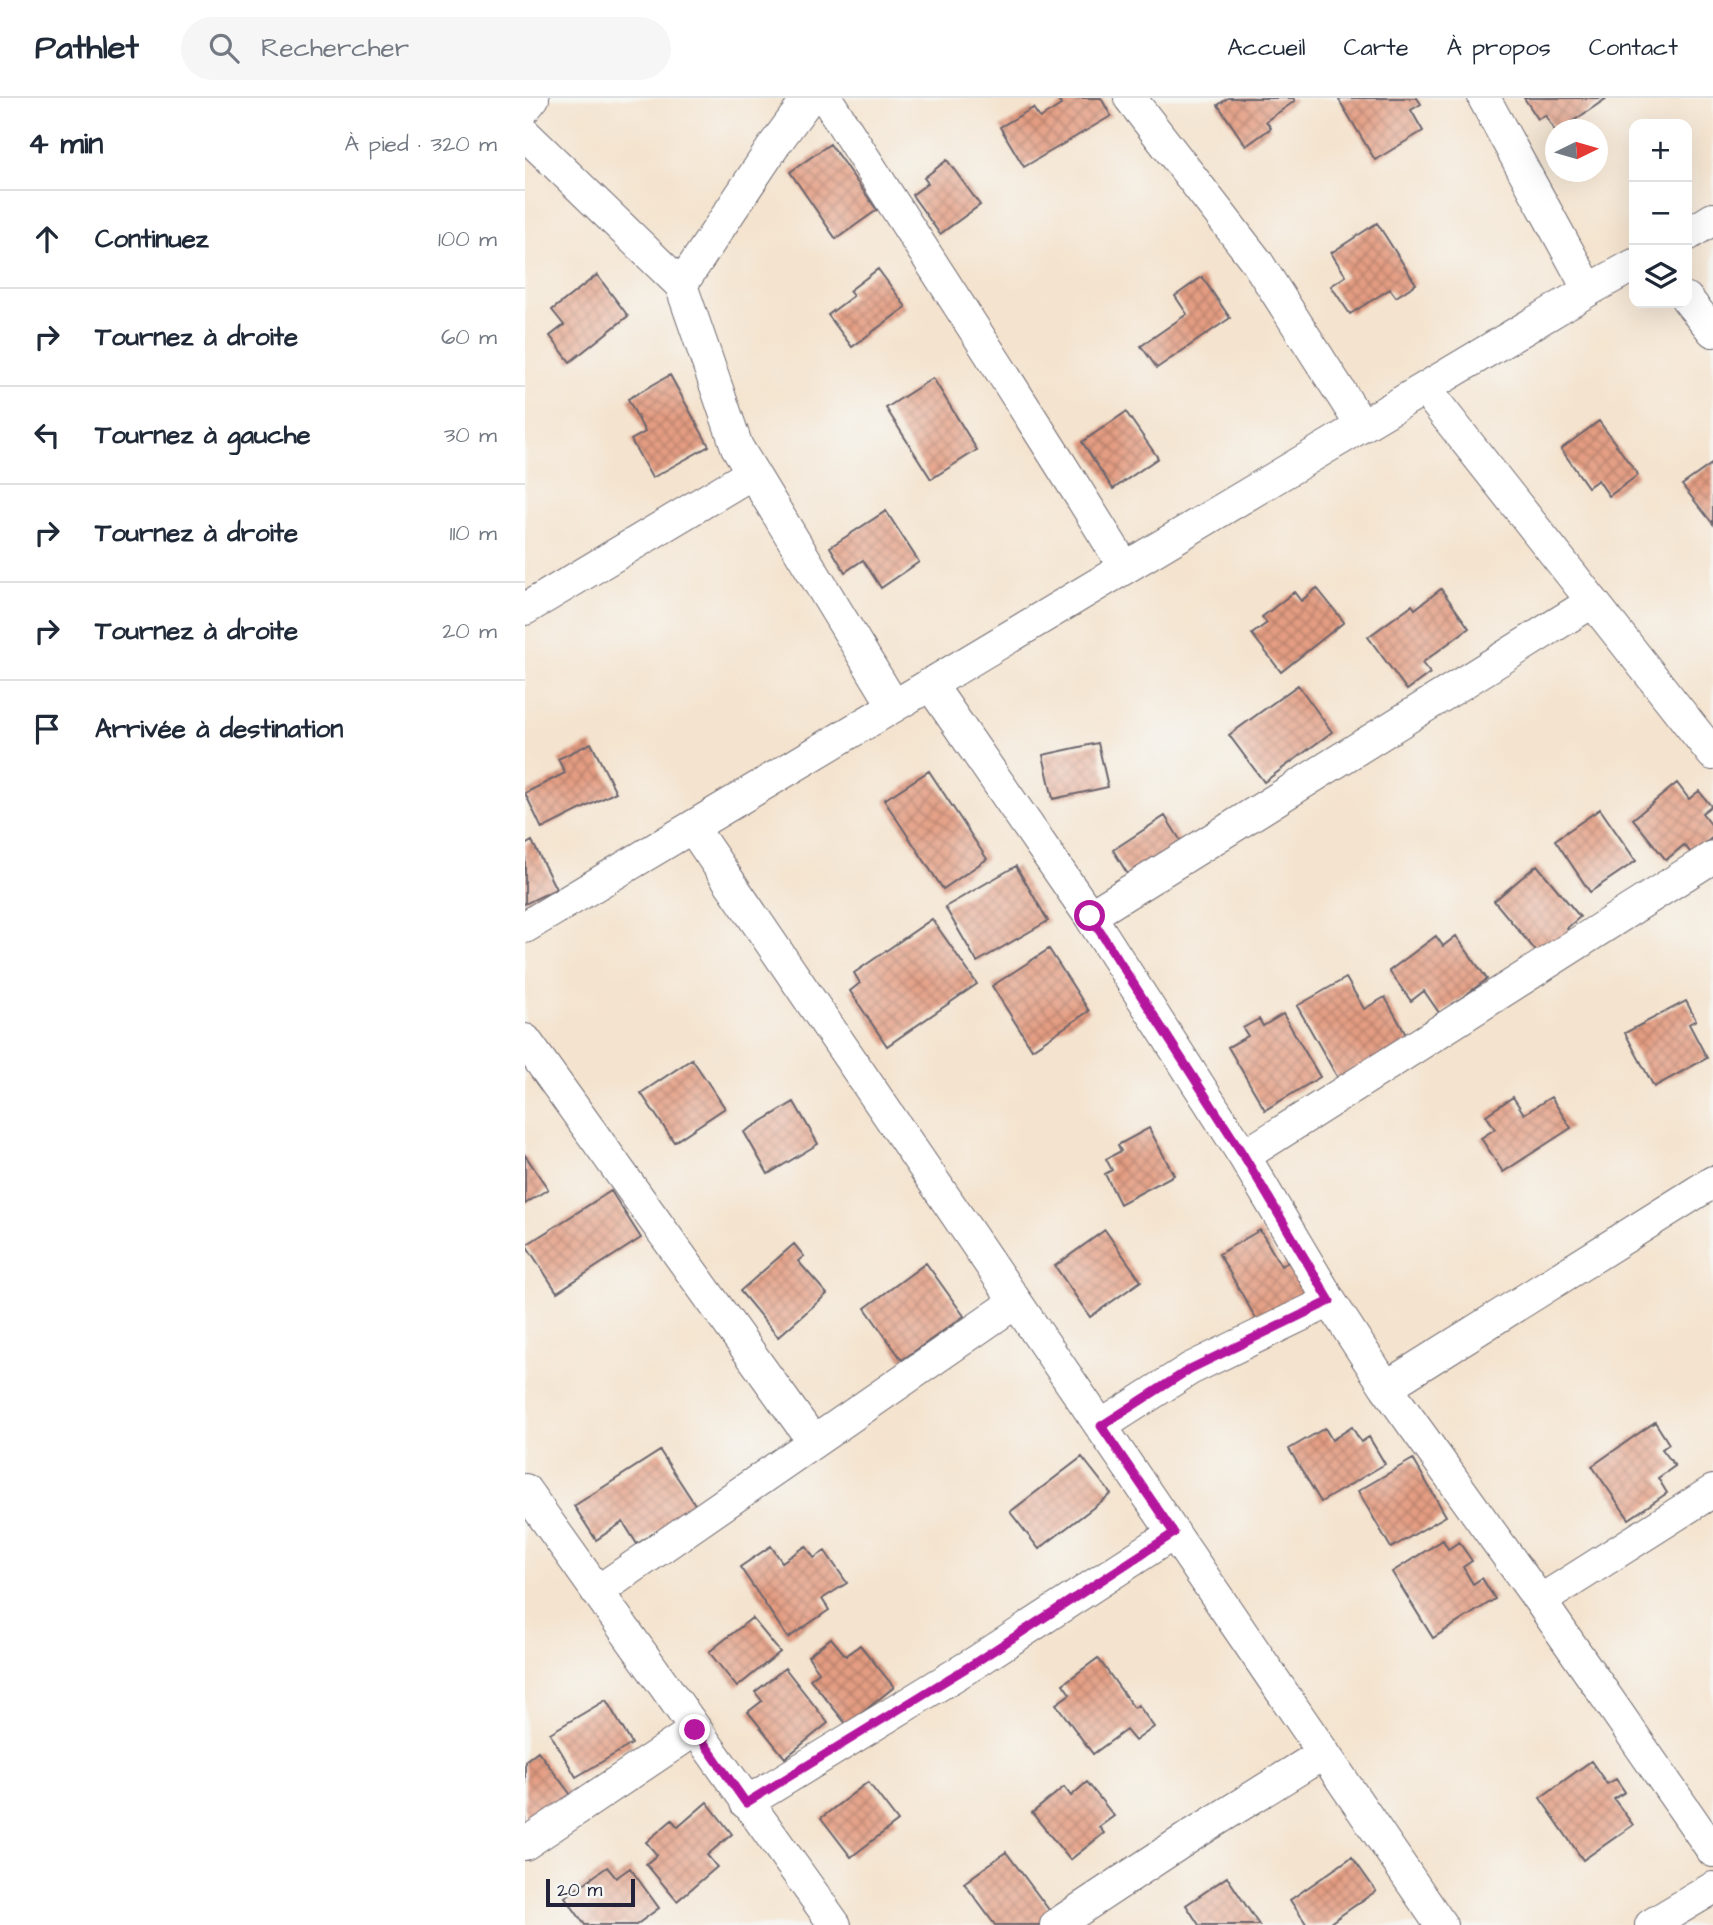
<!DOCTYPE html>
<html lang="fr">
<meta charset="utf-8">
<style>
body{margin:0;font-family:"Architects Daughter",sans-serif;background:#f6f6f7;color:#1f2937}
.controls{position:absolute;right:21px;top:21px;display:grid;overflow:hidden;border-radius:14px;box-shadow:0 7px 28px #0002}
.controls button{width:63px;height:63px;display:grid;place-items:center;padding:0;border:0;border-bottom:2px solid #e0e1e3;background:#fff;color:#1f2937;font:35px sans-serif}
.compass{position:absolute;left:1020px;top:21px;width:63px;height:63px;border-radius:50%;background:#fff;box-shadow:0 7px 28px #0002;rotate:85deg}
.scale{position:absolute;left:21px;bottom:18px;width:89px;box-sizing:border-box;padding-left:7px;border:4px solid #22223b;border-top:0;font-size:19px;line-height:24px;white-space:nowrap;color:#22223b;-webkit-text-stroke:5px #f6f6f2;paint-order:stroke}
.stop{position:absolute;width:21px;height:21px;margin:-16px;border:5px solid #b5179e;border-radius:50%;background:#fff}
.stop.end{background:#b5179e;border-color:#fff;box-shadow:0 2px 7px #0008}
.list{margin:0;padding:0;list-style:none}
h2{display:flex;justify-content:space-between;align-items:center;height:91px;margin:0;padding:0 28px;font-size:30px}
h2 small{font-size:23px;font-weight:400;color:#747a83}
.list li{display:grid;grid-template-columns:46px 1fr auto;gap:21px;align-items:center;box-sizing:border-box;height:98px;padding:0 28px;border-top:2px solid #e0e1e3}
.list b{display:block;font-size:26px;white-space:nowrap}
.list em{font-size:23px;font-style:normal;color:#747a83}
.icon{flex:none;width:38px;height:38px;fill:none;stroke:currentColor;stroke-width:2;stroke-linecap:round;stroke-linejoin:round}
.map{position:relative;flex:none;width:1188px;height:1827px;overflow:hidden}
header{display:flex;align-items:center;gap:42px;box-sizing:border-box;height:98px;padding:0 35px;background:#fff;border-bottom:2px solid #e0e1e3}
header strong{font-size:33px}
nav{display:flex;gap:38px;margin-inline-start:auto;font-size:24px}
.search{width:490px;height:63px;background:#f6f6f7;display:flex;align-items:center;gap:18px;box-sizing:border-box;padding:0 24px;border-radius:38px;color:#747a83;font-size:26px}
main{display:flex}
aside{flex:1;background:#fff}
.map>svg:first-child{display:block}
.building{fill:url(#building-cross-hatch)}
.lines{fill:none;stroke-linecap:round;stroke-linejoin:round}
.street-casing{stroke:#6c666e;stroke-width:34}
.street{stroke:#fff;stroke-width:32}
.route{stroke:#b5179e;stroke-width:9}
</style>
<header>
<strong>Pathlet</strong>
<div class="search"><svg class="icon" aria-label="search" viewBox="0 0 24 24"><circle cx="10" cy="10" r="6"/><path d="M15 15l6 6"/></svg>Rechercher</div>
<nav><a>Accueil</a><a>Carte</a><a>À propos</a><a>Contact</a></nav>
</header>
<main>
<aside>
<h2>4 min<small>À pied · 320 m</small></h2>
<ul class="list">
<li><svg class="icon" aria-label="ahead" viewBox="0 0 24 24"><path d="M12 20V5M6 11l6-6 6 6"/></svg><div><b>Continuez</b></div><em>100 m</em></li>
<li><svg class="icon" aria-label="right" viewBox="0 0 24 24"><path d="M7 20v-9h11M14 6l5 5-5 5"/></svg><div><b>Tournez à droite</b></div><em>60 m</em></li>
<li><svg class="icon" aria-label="left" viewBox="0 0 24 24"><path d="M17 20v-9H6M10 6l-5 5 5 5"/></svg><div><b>Tournez à gauche</b></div><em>30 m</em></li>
<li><svg class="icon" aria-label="right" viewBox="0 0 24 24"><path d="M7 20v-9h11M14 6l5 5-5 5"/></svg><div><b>Tournez à droite</b></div><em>110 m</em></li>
<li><svg class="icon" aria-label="right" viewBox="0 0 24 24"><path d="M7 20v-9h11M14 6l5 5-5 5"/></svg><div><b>Tournez à droite</b></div><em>20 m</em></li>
<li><svg class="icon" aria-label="arrive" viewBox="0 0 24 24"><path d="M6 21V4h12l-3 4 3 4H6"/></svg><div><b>Arrivée à destination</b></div></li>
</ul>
</aside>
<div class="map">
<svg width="1188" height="1827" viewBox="0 0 1188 1827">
<defs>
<pattern id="building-cross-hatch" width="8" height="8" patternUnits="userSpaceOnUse" patternTransform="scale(1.75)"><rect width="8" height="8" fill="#e49d82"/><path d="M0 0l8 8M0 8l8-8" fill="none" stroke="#b8806c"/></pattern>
</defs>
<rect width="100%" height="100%" fill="#f6f6f2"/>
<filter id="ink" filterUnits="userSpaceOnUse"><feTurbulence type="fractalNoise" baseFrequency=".0143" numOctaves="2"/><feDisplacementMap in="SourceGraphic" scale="14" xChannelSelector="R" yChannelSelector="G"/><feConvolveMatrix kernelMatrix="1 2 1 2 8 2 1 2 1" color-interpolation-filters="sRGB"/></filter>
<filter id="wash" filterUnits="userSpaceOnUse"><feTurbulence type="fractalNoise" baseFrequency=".00686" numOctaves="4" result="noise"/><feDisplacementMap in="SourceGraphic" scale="28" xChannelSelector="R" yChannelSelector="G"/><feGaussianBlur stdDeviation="1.57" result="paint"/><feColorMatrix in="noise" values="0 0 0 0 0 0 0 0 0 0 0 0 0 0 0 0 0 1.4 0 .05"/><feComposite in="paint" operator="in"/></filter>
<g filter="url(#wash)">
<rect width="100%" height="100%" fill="#f4e3ce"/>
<g id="blocks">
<path class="building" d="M532,0H576L586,18L499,69L475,29L508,10L515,20L536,7Z
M703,0H768L770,3L741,23L746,30L721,48L693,7Z
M817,0H892L896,6L886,12L898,33L850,62L814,2Z
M999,0H1082L1035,32H1029L1020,17L1013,21Z
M305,46L352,112L311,141L265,74Z
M422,62L455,107L415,136L387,97L403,85L399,80Z
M852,125L891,186L871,199L865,191L825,216L806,188L821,178L806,155Z
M353,171L381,209L327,249L303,217L328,198L324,193Z
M72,177L103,218L45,264L25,238L39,227L27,212Z
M677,179L705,220L632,270L616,248L662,216L650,198Z
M145,277L184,348L127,380L106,342L120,334L103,301Z
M408,280L452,352L406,381L361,310Z
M601,314L633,360L588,391L557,344Z
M1074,323L1113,377L1084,398L1073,382L1063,389L1036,351Z
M1188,365V426L1157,387Z
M361,413L394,464L356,490L338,462L320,474L305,449Z
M792,490L819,524L756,574L727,536L742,525L737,519L769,494L776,503Z
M916,491L944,530L897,565L905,575L882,592L843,539L887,507L890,511Z
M773,587L807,634L739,684L704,637Z
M66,645L91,694L17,731L0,695L40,675L33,661Z
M573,645L583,689L528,701L518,657Z
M404,673L462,761L418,791L359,702Z
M1152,685L1164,701L1174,693L1186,708L1177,715L1188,729V739L1167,756L1159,747L1141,762L1108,721Z
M1075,711L1111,763L1065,794L1030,742Z
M640,718L663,754L610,788L588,752Z
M7,743L31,791L0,806V747Z
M1012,767L1055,819L1042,830L1052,841L1015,858L969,803Z
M491,768L523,823L452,864L420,809Z
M407,821L452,886L362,948L325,893L335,885L329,875Z
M911,838L918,848L931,838L962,881L915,916L899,893L886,903L864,873Z
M524,851L564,913L507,951L467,888Z
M821,880L839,911L860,899L885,944L815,984L772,908Z
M1161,903L1171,922L1164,926L1182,960L1129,989L1100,935Z
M758,916L795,979L740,1012L703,949L723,938L718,930L734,921L738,928Z
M167,961L200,1010L149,1044L116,995Z
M988,999L999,1016L1026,999L1046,1030L978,1074L956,1040L970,1031L961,1017Z
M269,1004L293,1046L243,1076L219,1034Z
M624,1030L649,1077L595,1106L580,1076L587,1072L581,1061L596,1053L593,1047Z
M0,1057L23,1091L0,1106Z
M86,1093L116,1140L32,1194L1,1147Z
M580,1132L616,1183L565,1219L530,1168Z
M735,1132L756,1168L767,1162L786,1196L734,1226L694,1156Z
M269,1146L279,1158L273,1163L302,1196L253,1239L215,1193Z
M401,1165L439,1218L377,1262L340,1210Z
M1130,1324L1144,1346L1137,1351L1150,1368L1133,1380L1142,1395L1104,1421L1067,1368Z
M827,1329L836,1344L844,1339L860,1366L796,1404L764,1351L800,1330L807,1342Z
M135,1353L171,1408L112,1446L98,1424L71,1442L49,1408Z
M557,1359L586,1396L514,1451L485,1414Z
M888,1361L921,1418L866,1450L833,1393Z
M918,1442L923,1451L934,1444L947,1463L938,1469L948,1486L957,1480L970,1501L908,1540L867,1474Z
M246,1448L257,1464L281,1448L289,1460L300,1453L322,1485L297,1501L304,1512L263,1540L215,1469Z
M227,1520L255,1554L212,1589L184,1554Z
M306,1540L321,1558L335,1547L369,1589L322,1627L285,1581L294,1574L283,1558Z
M573,1560L609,1610L613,1607L629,1629L610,1643L601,1632L568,1656L531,1606L545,1596L538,1586Z
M260,1570L303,1625L260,1660L223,1614L237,1603L230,1594Z
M81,1602L107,1646L51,1679L25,1635Z
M13,1653L52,1705L0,1727V1663Z
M1066,1663L1082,1686L1091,1681L1100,1694L1089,1701L1108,1727L1058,1762L1015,1700Z
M343,1684L373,1723L326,1759L296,1720Z
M562,1684L589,1718L574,1729L579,1735L545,1762L507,1715L539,1689L546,1698Z
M182,1704L207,1736L182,1757L192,1769L152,1803L121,1766L132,1757L121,1744L147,1722L153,1729Z
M481,1754L530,1820L520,1827H470L439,1785Z
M827,1759L851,1793L802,1827H782L765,1802Z
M82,1769L91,1780L105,1770L134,1810L111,1827H60L40,1799Z
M702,1779L734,1827H674L661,1807Z"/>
</g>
</g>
<g filter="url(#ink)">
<use href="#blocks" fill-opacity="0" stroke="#6c666e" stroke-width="2"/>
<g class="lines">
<defs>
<path id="street" d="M284,0L250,46L156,187L212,349L369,608
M301,0C400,157 503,311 600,470
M605,0L732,164L837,328
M959,0L1064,192
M0,10L8,0
M0,36L156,187
M1162,137L1188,121
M1162,201L1188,233
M900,291L1188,656
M0,511L227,375
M405,586L565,818L719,1058L805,1203L861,1289L1015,1503L1188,1393
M167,729L916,1827
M565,818L1067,504
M0,829L1064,192L1109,167
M0,942L288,1343
M719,1058L1188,759
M861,1289L1188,1084
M576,1328L665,1271L805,1203
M0,1392L310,1827
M72,1494L491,1204
M1015,1503L1188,1753
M221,1705L451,1564L649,1435
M0,1746L170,1632
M531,1827L664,1739L799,1655
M1126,1827L1188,1790"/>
</defs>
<use href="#street" class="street-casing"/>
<use href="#street" class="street"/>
</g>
</g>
<g class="lines" filter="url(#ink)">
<path class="route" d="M170,1632L221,1705L451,1564L649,1435L576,1328L665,1271L805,1203L719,1058L565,818"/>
</g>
</svg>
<div class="controls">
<button>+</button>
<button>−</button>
<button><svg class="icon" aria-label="layers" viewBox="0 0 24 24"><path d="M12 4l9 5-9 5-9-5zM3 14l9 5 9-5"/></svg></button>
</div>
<svg class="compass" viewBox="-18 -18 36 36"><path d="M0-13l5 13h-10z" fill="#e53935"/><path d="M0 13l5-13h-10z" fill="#747a83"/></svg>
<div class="scale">20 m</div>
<div class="stop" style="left:565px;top:818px"></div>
<div class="stop end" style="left:170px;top:1632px"></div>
</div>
</main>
